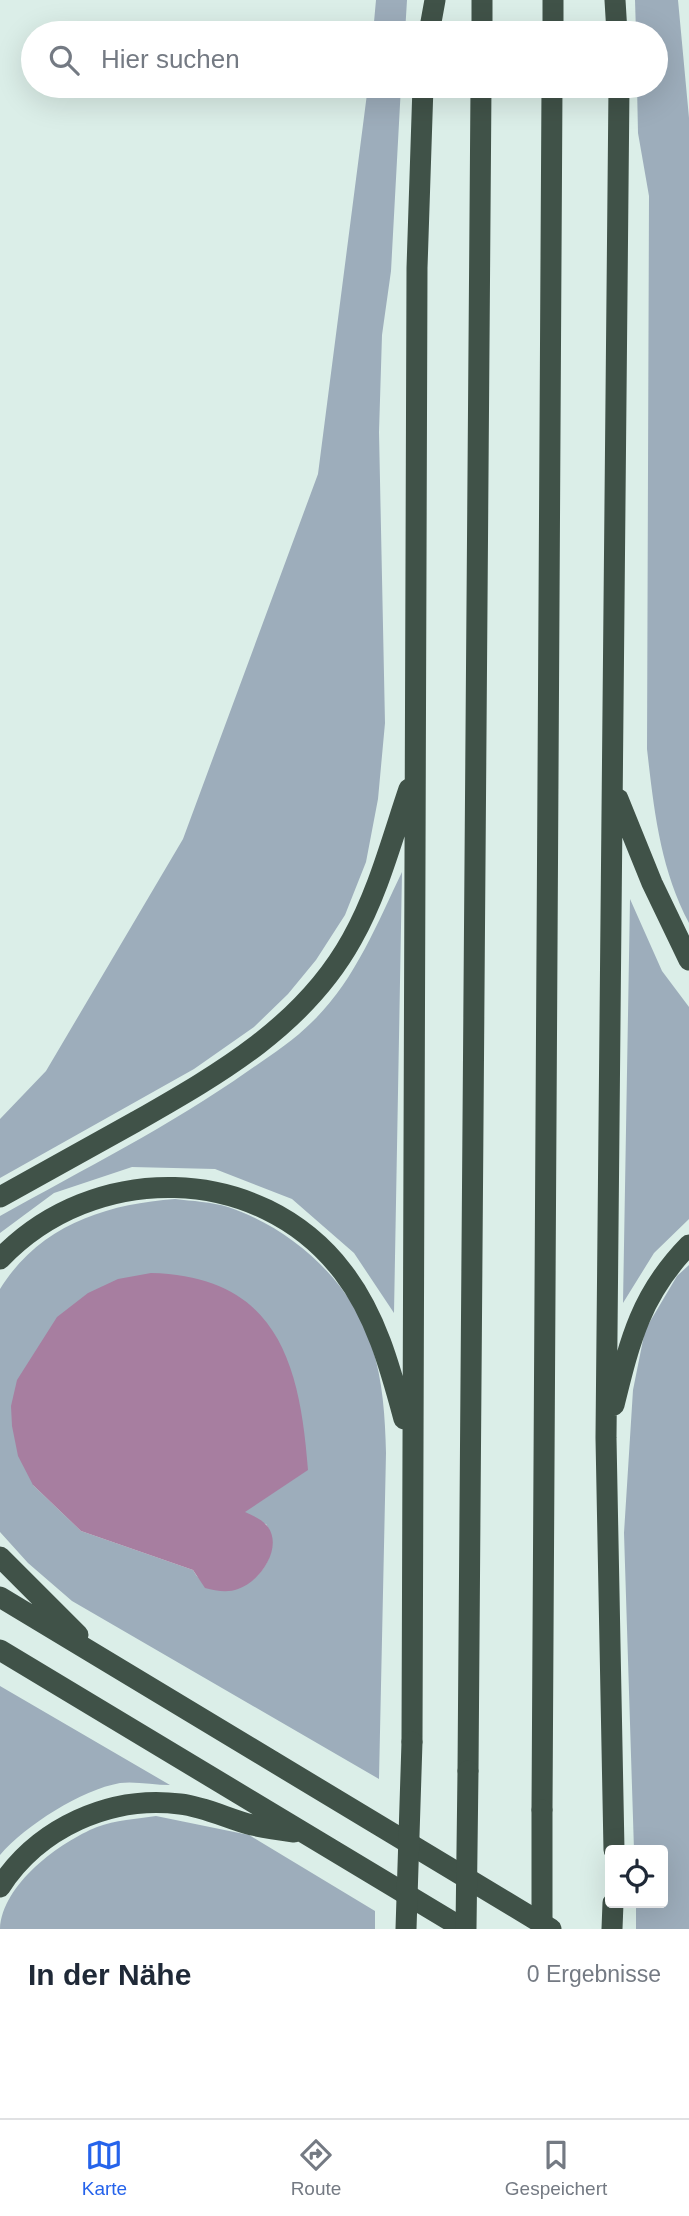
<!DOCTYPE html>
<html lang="de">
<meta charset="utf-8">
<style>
body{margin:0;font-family:Arial,sans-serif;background:#f2f2f3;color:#1f2937}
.controls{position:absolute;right:21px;bottom:21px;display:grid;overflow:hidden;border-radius:7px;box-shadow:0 7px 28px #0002}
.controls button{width:63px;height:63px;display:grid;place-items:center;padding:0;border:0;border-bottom:2px solid #e0e1e3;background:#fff;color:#1f2937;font:35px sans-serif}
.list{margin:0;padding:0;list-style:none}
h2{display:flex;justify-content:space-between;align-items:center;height:91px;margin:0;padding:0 28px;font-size:30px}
h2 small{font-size:23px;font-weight:400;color:#747a83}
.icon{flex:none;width:38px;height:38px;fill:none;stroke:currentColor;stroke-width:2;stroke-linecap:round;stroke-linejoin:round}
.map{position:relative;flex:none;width:689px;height:1929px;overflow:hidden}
.search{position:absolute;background:#fff;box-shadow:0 7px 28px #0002;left:21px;right:21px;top:21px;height:77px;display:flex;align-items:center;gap:18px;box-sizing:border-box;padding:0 24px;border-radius:38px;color:#747a83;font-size:26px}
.sheet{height:189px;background:#fff}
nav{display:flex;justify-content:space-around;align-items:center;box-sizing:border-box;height:98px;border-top:2px solid #e0e1e3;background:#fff;font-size:19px;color:#747a83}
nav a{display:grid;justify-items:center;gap:4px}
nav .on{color:#2563eb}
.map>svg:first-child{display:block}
.green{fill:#9dadbb;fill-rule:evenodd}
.water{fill:#a77ea0}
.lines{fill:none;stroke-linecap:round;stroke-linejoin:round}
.highway{stroke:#405248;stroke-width:21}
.highway-bridge{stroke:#405248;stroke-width:21}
</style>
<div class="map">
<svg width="689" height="1929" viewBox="0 0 689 1929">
<rect width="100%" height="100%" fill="#dbeee8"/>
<path class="green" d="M376,0H407L405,33H373Z
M635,0H678L689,118V923C660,868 654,810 647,749L649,196L638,133L637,86H656V33H636Z
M368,86H401L391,271L382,335L379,432L385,723L378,799L366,862L345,915L316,960L288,994L254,1027L194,1069L0,1178V1119L46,1071L183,839L318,474Z
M402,872L394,1313L354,1253L292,1199L215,1169L132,1167L54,1193L0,1233V1216C84,1169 170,1126 248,1071C270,1056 293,1041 312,1022C354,982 377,924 402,872Z
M630,899L662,971L689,1007V1219L654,1253L623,1303Z
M175,1199C192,1201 212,1202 228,1207C292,1228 352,1282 372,1347C383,1381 385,1417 386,1453L379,1779L72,1601L28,1563L0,1532V1289C39,1226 105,1204 175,1199ZM33,1485L266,1524C292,1568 220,1619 193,1570L81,1531Z
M689,1265V1929H636V1903H663V1850H634L624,1533L633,1390L645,1330L677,1276Z
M0,1686L170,1785C154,1785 135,1781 120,1783C81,1790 26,1825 0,1855Z
M156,1816L249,1835L375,1911V1929H0C2,1884 60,1842 97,1827C115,1820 137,1819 156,1816Z"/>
<path class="water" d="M151,1273C277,1276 300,1363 308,1470L245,1512C253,1516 262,1519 268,1527C283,1548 260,1582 238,1589C228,1593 216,1591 205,1588L193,1570L81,1531L33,1485L18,1456L12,1426L11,1406L17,1380L57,1317L88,1293L118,1279Z"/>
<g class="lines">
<path class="highway" d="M615,0L617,33
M429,33L435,0
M482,33V0
M553,33V0
M618,799L652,883L689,960
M0,1197C45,1172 90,1147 135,1122C219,1074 304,1026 352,939C378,893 392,839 409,789
M0,1259C93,1161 259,1162 343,1272C376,1315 390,1367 404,1419
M614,1405C630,1340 641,1294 689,1245
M0,1557L78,1635
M0,1597L551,1929
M0,1650L464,1929
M412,1742L417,268L423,86
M468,1771L481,86
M542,1810L552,86
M614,1850L606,1438L619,86
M0,1887C38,1828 110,1795 180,1804C206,1807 228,1819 252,1825C266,1828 280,1830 294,1832
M612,1929L613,1903"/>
<path class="highway-bridge" d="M406,1929L412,1742
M466,1929L468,1771
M542,1929V1810"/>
</g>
</svg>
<div class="controls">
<button><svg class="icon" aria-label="locate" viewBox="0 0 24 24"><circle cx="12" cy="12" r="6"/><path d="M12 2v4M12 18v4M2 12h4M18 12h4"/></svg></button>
</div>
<div class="search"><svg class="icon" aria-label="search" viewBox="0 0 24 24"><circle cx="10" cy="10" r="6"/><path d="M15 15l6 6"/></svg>Hier suchen</div>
</div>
<section class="sheet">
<h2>In der Nähe<small>0 Ergebnisse</small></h2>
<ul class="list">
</ul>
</section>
<nav>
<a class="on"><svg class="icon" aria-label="map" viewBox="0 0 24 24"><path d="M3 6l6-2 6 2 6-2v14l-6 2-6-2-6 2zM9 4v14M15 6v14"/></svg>Karte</a>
<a><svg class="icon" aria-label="directions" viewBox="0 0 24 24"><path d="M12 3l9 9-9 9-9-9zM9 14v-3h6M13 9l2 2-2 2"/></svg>Route</a>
<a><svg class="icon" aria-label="saved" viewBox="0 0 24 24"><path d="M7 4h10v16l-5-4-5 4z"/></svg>Gespeichert</a>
</nav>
